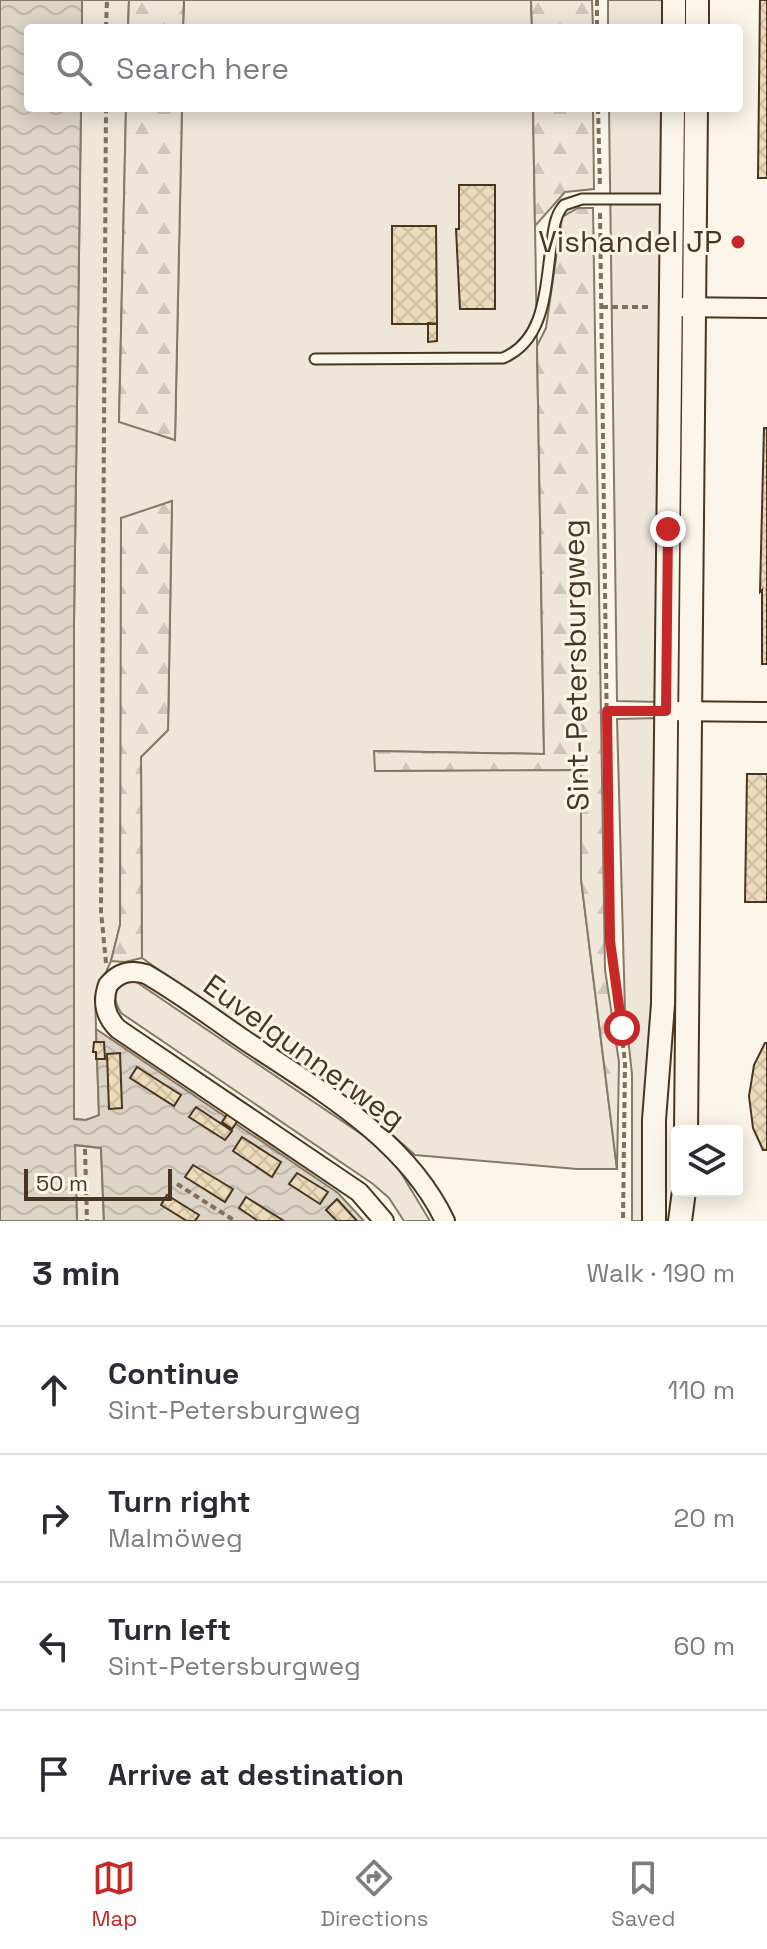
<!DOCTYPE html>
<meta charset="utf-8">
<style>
body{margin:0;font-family:"Space Grotesk",sans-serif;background:#f7f7f7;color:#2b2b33}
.controls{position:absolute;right:24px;bottom:24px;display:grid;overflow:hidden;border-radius:8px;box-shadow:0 4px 20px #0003}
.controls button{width:72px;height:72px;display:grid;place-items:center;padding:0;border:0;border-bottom:2px solid #e1e1e2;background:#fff;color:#2b2b33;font:40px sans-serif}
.scale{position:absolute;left:24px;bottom:20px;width:148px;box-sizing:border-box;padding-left:8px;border:4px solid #4a3520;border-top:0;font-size:22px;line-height:28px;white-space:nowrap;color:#4a3520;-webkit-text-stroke:6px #fbf6e9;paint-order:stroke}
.stop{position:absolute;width:24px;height:24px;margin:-18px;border:6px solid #c62828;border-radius:50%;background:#fff}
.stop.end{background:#c62828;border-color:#fff;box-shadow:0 2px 8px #0008}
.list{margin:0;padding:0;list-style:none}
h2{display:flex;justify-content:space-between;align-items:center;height:104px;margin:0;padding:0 32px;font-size:34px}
h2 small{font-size:26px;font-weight:400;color:#7c7c81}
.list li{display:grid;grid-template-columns:52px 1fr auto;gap:24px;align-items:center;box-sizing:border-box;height:128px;padding:0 32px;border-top:2px solid #e1e1e2}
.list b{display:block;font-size:30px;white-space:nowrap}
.list p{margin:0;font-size:26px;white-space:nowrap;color:#7c7c81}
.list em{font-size:26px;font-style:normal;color:#7c7c81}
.icon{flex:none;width:44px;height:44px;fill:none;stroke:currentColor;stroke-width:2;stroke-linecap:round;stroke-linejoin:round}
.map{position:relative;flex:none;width:767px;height:1221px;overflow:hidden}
.search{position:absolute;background:#fff;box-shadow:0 4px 20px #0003;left:24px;right:24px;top:24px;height:88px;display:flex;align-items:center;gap:20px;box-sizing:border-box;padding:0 28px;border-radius:8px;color:#7c7c81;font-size:30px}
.sheet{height:616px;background:#fff}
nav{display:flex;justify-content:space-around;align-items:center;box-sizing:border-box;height:112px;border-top:2px solid #e1e1e2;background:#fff;font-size:22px;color:#7c7c81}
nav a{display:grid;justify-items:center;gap:4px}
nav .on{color:#c62828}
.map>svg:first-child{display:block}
.grass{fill:#ede6d9;stroke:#887966;stroke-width:2}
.forest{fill:url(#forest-firs);stroke:#887966;stroke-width:2}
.water{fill:url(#water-waves);stroke:#887966;stroke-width:2}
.building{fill:url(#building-cross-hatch);stroke:#4a3520;stroke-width:2}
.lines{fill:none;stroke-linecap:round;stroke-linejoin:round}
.service-casing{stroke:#4a3520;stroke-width:13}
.minor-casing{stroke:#4a3520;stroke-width:22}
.tertiary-casing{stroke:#4a3520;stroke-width:26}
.path{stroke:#7f6f5c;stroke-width:4;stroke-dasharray:6 4;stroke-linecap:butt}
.service{stroke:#fbf6e9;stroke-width:9}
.minor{stroke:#fbf6e9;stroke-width:18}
.tertiary{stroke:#fbf6e9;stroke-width:22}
.route{stroke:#c62828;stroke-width:10}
.poi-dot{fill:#c62828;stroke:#fbf6e9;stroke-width:3}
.labels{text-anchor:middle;stroke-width:6;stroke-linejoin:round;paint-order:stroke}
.poi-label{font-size:30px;fill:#4a3520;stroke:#fbf6e9;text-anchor:end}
.street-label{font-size:30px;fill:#4a3520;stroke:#fbf6e9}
</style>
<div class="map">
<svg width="767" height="1221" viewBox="0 0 767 1221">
<defs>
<pattern id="forest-firs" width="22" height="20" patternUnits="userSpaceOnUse" patternTransform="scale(2)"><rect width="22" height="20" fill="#ede6d9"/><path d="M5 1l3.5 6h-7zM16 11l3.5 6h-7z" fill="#cdc6ba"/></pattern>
<pattern id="water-waves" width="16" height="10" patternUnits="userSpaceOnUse" patternTransform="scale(2)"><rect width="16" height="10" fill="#dcd4c6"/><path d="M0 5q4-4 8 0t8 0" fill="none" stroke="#beb7aa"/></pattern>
<pattern id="building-cross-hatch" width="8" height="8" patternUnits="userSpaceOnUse" patternTransform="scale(2)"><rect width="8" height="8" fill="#ecdcbc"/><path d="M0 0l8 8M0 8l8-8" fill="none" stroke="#ccbda1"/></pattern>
</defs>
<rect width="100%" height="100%" fill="#fbf6e9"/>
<path class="grass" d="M82,0H129L128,28H82Z
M184,0H531L532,28H183Z
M608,0H667V28H608Z
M81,108H126L119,421L175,440L182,108H533L544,754L375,751V771L581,769V879L617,1169H577L415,1155L379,1123L142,958L141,757L168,730L172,501L121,779L120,925L111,961L95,997L99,1116L85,1120L74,1119V622Z
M609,108H666L660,702L617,701Z
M660,718L647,1221H632V1074L625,1011L617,719Z
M132,979L376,1144L398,1168L430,1221H404L389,1198L373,1184L121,1013C111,996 114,987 132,979Z
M74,1145L101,1148L104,1221H77Z"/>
<path class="forest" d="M129,0H184L183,28H128Z
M531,0H592L593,28H532Z
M126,108H182L175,440L119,422Z
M533,108H593L594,189L565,192L535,226Z
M578,208H593L605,970L619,1062L617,1169L581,879V770L375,771L374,751L544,754L537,346L546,328L562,217Z
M172,501L168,730L141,757L142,958L125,962L111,961L120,925L121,518Z"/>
<path class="water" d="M0,0H82V28H28V108H81L74,622V1119L86,1120L99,1115L96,1029L338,1193L364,1221H104L101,1148L75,1145L77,1221H0Z"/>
<path class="building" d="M760,0H767V178H758Z
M459,185H495V309H460L456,229H459Z
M392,226H436L437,324H392Z
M428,323L437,324V341L428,342Z
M764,428H767V664H762V590L760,592Z
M747,774H767V902H745Z
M94,1042H104L105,1059H96V1052H93Z
M765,1043H767V1150H763L753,1128L749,1096L754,1065Z
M120,1053L122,1108L109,1109L107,1054Z
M137,1067L181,1095L174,1106L130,1078Z
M196,1107L232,1131L225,1140L189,1117Z
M228,1113L238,1120L232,1129L222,1122Z
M242,1137L281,1162L272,1177L233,1151Z
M193,1165L233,1189L225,1202L185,1177Z
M297,1173L328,1192L320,1204L289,1184Z
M167,1195L199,1215L195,1221H187L161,1205Z
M246,1197L284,1221H258L239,1208Z
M337,1199L357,1221H337L326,1210Z"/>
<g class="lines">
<defs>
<path id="service" d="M315,359L503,358C548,339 545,282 552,241C554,228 555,215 564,205L582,199H670"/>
<path id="minor" d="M671,307L767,308
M666,711L767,712
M384,1221L359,1192L118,1029C105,1016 102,1002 108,985C118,973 130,969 146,974C179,993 211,1017 243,1039C316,1088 406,1138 445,1221"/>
<path id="tertiary" d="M674,28V0
M697,28V0
M686,1131L696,108
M654,1221V1120L663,1004L673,108
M680,1221L684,1191"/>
</defs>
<use href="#service" class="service-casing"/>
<use href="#minor" class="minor-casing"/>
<use href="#tertiary" class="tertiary-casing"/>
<path class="path" d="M597,0V28
M106,28L107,0
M598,108L600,188
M600,213L609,890L610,941L625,1062L623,1221
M602,307H652
M607,711H648
M106,963L101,911L106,108
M85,1149L87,1221
M177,1184L235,1221"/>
<use href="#service" class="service"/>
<use href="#minor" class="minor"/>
<use href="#tertiary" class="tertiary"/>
</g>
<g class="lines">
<path class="route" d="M622,1028L610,941L607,711H666L668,529"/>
</g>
<circle class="poi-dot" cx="738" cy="242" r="8"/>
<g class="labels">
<g class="poi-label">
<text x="722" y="252">Vishandel JP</text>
</g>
<g class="street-label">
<text transform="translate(576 665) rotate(-91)" y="10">Sint-Petersburgweg</text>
<text transform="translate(304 1052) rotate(36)" y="10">Euvelgunnerweg</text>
</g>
</g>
</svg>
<div class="controls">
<button><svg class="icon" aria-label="layers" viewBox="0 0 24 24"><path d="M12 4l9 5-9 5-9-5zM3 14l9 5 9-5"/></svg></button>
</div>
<div class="scale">50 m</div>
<div class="stop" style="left:622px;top:1028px"></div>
<div class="stop end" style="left:668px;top:529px"></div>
<div class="search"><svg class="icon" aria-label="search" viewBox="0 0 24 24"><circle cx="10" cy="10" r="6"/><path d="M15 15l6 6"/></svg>Search here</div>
</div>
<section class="sheet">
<h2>3 min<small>Walk · 190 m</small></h2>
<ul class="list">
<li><svg class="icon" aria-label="ahead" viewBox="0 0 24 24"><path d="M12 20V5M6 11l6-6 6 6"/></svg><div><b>Continue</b><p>Sint-Petersburgweg</p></div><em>110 m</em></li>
<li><svg class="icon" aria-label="right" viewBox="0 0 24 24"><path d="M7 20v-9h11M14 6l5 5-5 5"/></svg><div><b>Turn right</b><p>Malmöweg</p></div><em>20 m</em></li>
<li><svg class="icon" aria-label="left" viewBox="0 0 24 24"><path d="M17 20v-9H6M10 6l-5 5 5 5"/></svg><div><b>Turn left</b><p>Sint-Petersburgweg</p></div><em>60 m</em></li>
<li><svg class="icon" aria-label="arrive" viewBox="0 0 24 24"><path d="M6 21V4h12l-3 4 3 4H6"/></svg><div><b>Arrive at destination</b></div></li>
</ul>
</section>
<nav>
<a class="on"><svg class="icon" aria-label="map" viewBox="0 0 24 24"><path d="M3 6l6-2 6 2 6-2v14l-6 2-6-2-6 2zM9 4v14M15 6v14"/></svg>Map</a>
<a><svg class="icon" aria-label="directions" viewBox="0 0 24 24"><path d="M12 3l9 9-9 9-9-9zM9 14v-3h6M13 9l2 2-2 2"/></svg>Directions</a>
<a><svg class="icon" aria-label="saved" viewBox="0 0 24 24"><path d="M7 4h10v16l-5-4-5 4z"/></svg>Saved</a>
</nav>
